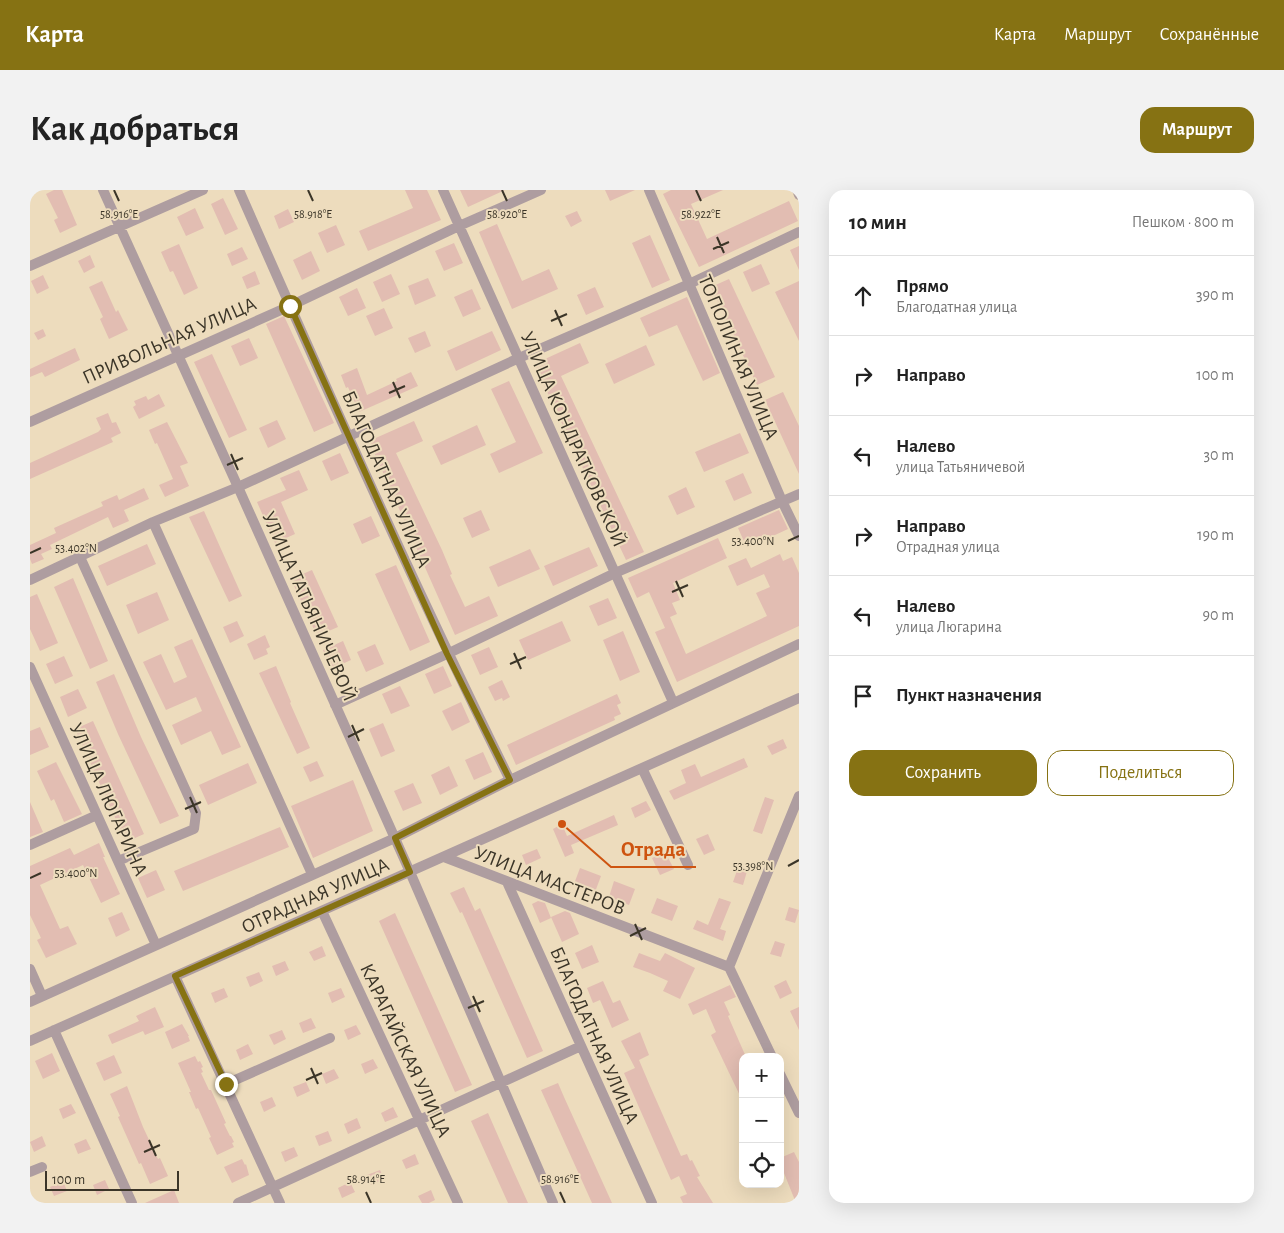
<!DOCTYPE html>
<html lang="ru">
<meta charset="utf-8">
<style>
body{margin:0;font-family:"Alegreya Sans",sans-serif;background:#f2f2f2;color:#222}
.controls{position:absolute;right:15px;bottom:15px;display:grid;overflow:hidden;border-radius:10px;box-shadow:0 5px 20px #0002}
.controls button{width:45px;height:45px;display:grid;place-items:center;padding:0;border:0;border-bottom:1px solid #e0e0e0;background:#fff;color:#222;font:25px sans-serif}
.scale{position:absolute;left:15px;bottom:12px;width:134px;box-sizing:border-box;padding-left:5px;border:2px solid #3b3528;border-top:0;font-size:14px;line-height:18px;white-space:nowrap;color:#3b3528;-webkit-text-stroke:4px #eddcbd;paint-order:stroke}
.stop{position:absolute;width:15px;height:15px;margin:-11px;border:4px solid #867213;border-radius:50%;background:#fff}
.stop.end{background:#867213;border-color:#fff;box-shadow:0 1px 5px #0008}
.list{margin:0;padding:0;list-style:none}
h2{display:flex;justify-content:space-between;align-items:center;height:65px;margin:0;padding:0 20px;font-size:21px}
h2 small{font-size:16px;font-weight:400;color:#767676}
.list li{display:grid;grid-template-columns:32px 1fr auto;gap:15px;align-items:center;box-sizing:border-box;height:80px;padding:0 20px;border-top:1px solid #e0e0e0}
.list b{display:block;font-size:19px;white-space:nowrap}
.list p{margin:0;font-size:16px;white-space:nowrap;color:#767676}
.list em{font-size:16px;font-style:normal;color:#767676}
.actions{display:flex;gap:10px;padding:15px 20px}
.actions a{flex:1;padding:11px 0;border:1px solid #867213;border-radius:15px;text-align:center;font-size:18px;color:#867213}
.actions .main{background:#867213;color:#fff}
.icon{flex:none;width:28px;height:28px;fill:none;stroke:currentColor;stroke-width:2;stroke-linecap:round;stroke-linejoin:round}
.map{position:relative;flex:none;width:769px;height:1013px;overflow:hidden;border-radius:15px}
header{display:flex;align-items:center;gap:30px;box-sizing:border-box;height:70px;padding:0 25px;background:#867213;color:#fff}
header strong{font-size:24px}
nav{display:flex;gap:28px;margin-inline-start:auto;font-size:18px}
.intro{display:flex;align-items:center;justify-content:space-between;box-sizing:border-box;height:120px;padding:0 30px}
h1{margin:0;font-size:35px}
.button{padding:12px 22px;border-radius:15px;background:#867213;color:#fff;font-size:18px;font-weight:700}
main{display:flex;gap:30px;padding:0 30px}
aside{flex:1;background:#fff;border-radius:15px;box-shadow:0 5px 20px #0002}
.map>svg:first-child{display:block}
.building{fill:#e2bdb2}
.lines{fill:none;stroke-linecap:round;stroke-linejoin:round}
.minor{stroke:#ae9da0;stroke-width:10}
.route{stroke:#867213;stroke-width:6}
.ticks{fill:none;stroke:#3b3528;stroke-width:2}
.labels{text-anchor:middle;stroke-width:4;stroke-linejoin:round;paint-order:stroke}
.street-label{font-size:20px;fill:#3b3528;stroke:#eddcbd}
.ticks-label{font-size:12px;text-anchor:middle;fill:#3b3528;stroke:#eddcbd;stroke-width:4;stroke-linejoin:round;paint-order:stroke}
.leader{fill:none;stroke:#ce5410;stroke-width:2}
.callout-dot{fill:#ce5410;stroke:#eddcbd;stroke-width:2}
.callout-label{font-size:21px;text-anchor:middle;font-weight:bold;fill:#ce5410;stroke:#eddcbd;stroke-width:4;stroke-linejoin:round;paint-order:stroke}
</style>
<header>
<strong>Карта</strong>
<nav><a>Карта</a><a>Маршрут</a><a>Сохранённые</a></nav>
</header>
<div class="intro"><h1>Как добраться</h1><a class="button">Маршрут</a></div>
<main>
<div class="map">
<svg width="769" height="1013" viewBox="0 0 769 1013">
<rect width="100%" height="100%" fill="#eddcbd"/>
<path class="building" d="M24,0H32L47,35L30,43L24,30L28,28L16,4Z
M375,0H397L411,30L338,61L329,41L383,18Z
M430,0H475L438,17Z
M575,0H605L580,11Z
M641,0H693L661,14L677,49L759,11L768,31L669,77L633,4Z
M193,8L208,39L195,45L181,14Z
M165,18L174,38L156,46L147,27Z
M258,19L264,32L249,39L244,26Z
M547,21L552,31L541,37L535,26Z
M467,34L492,91L519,79L528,99L482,119L449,42Z
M306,35L315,55L297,63L288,43Z
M620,45L640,90L622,98L602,53Z
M424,53L433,73L414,81L405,61Z
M149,54L168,98L154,105L143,81L140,82L131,62Z
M769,56V80L760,60Z
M212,57L218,69L202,76L197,64Z
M281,61L290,81L272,90L263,70Z
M60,65L65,77L54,83L48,71Z
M731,74L740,94L722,102L713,82Z
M225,81L230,94L217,99L212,87Z
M361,84L370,104L352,112L343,92Z
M13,85L19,98L7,104L1,91Z
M398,88L406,106L385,115L378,96Z
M699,89L745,187L727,195L681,97Z
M72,91L86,122L88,120L98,140L79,149L70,129L73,127L59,97Z
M769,91V151L745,102Z
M565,97L574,117L556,125L547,105Z
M327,98L336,118L318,126L309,107Z
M442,99L451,119L433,127L424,107Z
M657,107L690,183L673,191L647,135L619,147L610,128Z
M354,118L363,138L345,146L336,126Z
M254,126L304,233L284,242L236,134Z
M13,139L16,146L8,150L4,143Z
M395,141L401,156L385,163L378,148Z
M462,141L471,160L426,181L417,161Z
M219,148L228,168L210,176L201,156Z
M550,153L559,173L531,186L614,362L596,370L504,174Z
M616,155L625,175L584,194L575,174Z
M45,158L50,170L15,187L12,182L0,187V179Z
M182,164L217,240L199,248L164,172Z
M327,178L337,205L367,191L366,189L381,182L388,196L329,222L318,197L316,198L311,185Z
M479,191L513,263L469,283L460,264L486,252L461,199Z
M753,202L769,236V284L735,210Z
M129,204L135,216L109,229L103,217L106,215L104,211L116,206L118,210Z
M78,223L82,233L86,232L91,243L81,248L83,252L0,289V273L68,242L71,239L66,228Z
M247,230L256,249L238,258L229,238Z
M384,231L393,251L366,263L412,360L422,384L420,385L435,417L459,406L468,426L425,445L339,251Z
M137,232L158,273L150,276L159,296L135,307L129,295L143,289L127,253L125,254L119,240Z
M447,235L456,255L411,275L402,256Z
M710,243L719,263L674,282L665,262Z
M310,263L319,283L301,291L292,271Z
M269,280L278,300L251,312L265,344L245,353L227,312L256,300L250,288Z
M713,283L722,303L704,311L695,291Z
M656,297L665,317L647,325L638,306Z
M114,298L119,309L94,320L99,331L83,338L78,327L20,355L22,359L11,364L14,369L2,374L0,369V355L26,343L24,338L73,316L71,312L87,305L89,310Z
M451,320L460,340L442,348L433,328Z
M749,320L758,339L717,358L708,338Z
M174,321L212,406L199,412L159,327Z
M341,326L350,346L332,354L323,334Z
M688,348L697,368L643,393L650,410L642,413L647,424L640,427L656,464L737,426L726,403L740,397L734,384L707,396L698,376L716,368L721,378L750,364L753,371L762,367L769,383V436L647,492L625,442L635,438L619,402L607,408L598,388Z
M117,354L126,374L77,396L68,376Z
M559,357L568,376L523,396L514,376Z
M500,359L510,379L468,397L459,377Z
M366,375L400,452L380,461L345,384Z
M282,380L308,437L287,446L261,389Z
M43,388L78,471L60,479L24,397Z
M127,402L139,430L108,444L96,415Z
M7,404L28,453L10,461L0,439V407Z
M578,408L587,428L568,436L559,416Z
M207,431L214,446L200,453L193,437Z
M532,431L541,451L498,470L489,450Z
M593,441L610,482L590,491L573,450Z
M235,445L240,457L236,459L238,464L224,470L217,454Z
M162,449L211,557L192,565L181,541L151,555L142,535L172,521L166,507L136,520L113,472L131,464L144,493L157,487L144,457Z
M313,451L321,470L301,479L293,460Z
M345,454L354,474L336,482L327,462Z
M459,457L468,477L450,485L441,465Z
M34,466L43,486L25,494L16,474Z
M246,476L261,512L260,513L280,558L267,564L229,483Z
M413,476L422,496L404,504L395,484Z
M84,484L111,547L149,626L130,634L88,544L66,492Z
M472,490L480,507L473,511L472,508L465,511L458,497Z
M370,496L380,516L361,524L352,504Z
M48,499L57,518L38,527L30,507Z
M587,504L591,513L587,515L591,524L584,527L585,530L486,575L477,555Z
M431,512L440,532L422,541L412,521Z
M63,531L114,644L96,652L45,539Z
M353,533L365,561L351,567L339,539Z
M10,537L19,557L0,565V541Z
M753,549L757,558L742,565L737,556Z
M453,562L462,582L444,590L435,570Z
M714,568L718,577L644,610L639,601L656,593L651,580L665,574L671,587Z
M287,571L294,586L280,592L273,577Z
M26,572L52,624L34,632L24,609L21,611L7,581Z
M218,573L227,593L178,615L169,595Z
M419,576L428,596L410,605L401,585Z
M323,590L343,641L283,668L261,616Z
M383,593L392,613L373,621L364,601Z
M735,607L744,610L732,644L723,641Z
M616,611L621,620L605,628L601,618Z
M0,612L13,642L0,647Z
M584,625L588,635L541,655L544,663L535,667L523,639L532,634L537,646Z
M250,637L259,657L153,701L144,681Z
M678,644L685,660L674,665L666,649Z
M69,653L75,667H73L90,704L71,713L53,675L10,695L30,739L38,736L47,754L16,768L7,750L11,748L0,725V676L40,658L44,665Z
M507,659L511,668L496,675L492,665Z
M635,662L644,679L630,685L622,668Z
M709,675L718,678L713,695L703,692Z
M550,678L571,686L565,702L544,694Z
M126,680L135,700L117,708L108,688Z
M584,691L605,699L599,715L579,707Z
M434,697L445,721L450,718L513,861L497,868L432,722L430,723L420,703Z
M627,708L648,716L642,731L621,723Z
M689,708L701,712L690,739L696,741L693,751L663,739L667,730L678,735Z
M508,711L515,713L521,728L510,733L502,714Z
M759,717L769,720L765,733L755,730Z
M535,721L540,723L549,744L532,752L521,727Z
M92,722L100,740L86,747L78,728Z
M365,723L442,895L425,902L349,731Z
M745,751L755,754L751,767L740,764Z
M562,755L569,772L552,779L545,763Z
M292,756L296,766L284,771L279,762Z
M609,763L630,771L635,763L665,778L650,809L633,801L638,791L620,783L603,777Z
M255,771L259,780L246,786L242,776Z
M229,782L233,791L220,797L216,787Z
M756,790L762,803L750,809L744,796Z
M573,791L583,813L590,810L599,830L582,838L570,810L563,813L557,798Z
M700,795L706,807L694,812L700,825L698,826L716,867H713V912L681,845L686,842L676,819L663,825L658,814Z
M194,798L198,807L185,813L181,803Z
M311,798L315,807L302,813L298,803Z
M125,817L134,837L115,845L113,841L82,854L78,845L109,831L106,826Z
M769,817V840L760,821Z
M281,828L286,838L273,843L269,833Z
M152,834L159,846H158L160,851L142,859L135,842Z
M326,835L331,844L318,850L314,840Z
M252,840L256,849L244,855L239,845Z
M610,842L619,865L609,870L620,896L651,966L657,964L660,971L662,970L670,986L667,987L683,1013H653L650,1007L657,1004L649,986L641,990L608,915L594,883L605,878L591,851Z
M218,854L223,864L210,870L206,860Z
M22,863L30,881L13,889L5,871Z
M84,865L92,883L74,891L66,873Z
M165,866L168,872L170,871L173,877L171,878L173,882L171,883L179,900H181L196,933L194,934L200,946H201L204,952L202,953L204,957L187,965L179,948L181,947L168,918L166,919L159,902H161L148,873Z
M343,869L348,878L335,884L331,874Z
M304,879L309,888L296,894L292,884Z
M276,892L280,901L267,907L263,897Z
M528,893L534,907L582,1013H562L511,900Z
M97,896L113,937L128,969L130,968L138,986L120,994L111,973L109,974L88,927L90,926L80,904Z
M242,907L246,916L234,922L230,912Z
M41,914L46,923L33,929L29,919Z
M363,917L368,927L355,932L351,923Z
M458,923L483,980L498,1013H478L441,931Z
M327,928L331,938L318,944L314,934Z
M298,941L302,951L289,956L285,946Z
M12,946L16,956L4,962L0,952Z
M56,949L61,959L48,964L44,954Z
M264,957L268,966L255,972L251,962Z
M764,962L769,972V1013H766L750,973V968Z
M385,964L389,974L376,979L372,970Z
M212,969L215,975L216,974L219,985L202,993L194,977Z
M350,980L354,989L341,995L337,985Z
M75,990L79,999L67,1005L63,995Z
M33,991L37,1001L24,1006L20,997Z
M320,992L325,1002L312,1008L308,998Z
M144,1000L149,1013H115Z
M401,1000L405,1010L399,1013H392L388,1006Z"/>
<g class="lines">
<path class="minor" d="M73,0L208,297L380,682L523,1013
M209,0C296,198 384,396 480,590
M413,0L643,512
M619,0L752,311L769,346
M767,0L769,5
M0,76L173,0
M0,232L260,116L429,36L511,0
M123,332L282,684
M50,367L166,623L164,639L88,671
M0,390L123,332L208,297L489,168L659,94L769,42
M0,477L126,755
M305,515L417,464L585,383L769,304
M612,578L658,675
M0,655L67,625
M414,667L699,777L742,867
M477,692L622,1013
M292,721L428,1013
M699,777L769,606
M0,779L12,806
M145,786L250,1013
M0,812L365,648L480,590L769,454
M24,840L102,1013
M0,851L769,508
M750,884L769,923
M196,894L300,848
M0,982L12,977
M208,1013L551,856"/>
</g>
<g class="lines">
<path class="route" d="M196,894L145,786L380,682L365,648L480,590L417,464L260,116"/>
</g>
<path class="ticks" d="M84,0L89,11M278,0L283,11M472,0L477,11M666,0L671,11M687,47L694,63M683,59L699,52M525,120L532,136M521,131L537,124M363,192L370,208M359,203L375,196M201,264L208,280M197,275L213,268M758,351L769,346M0,363L11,358M646,391L653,407M642,402L658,395M484,463L491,479M480,474L496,467M322,535L329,551M318,547L334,539M160,607L167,623M155,619L171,612M758,676L769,670M0,688L11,683M605,734L612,750M600,746L616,738M443,806L450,822M438,818L454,811M281,878L288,894M276,890L292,883M119,950L126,966M114,962L130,955M336,1002L341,1013M530,1002L535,1013"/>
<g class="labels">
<g class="street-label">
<text transform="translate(139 150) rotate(-24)" y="7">ПРИВОЛЬНАЯ УЛИЦА</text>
<text transform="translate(709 167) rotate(67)" y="7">ТОПОЛИНАЯ УЛИЦА</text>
<text transform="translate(544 249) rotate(66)" y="7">УЛИЦА КОНДРАТКОВСКОЙ</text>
<text transform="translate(357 289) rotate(66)" y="7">БЛАГОДАТНАЯ УЛИЦА</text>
<text transform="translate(280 416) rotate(66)" y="7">УЛИЦА ТАТЬЯНИЧЕВОЙ</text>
<text transform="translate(79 609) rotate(66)" y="7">УЛИЦА ЛЮГАРИНА</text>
<text transform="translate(520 690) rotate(21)" y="7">УЛИЦА МАСТЕРОВ</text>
<text transform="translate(285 705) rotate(-24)" y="7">ОТРАДНАЯ УЛИЦА</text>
<text transform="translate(565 845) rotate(66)" y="7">БЛАГОДАТНАЯ УЛИЦА</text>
<text transform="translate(376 860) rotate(65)" y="7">КАРАГАЙСКАЯ УЛИЦА</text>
</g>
</g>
<g class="ticks-label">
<text x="89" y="28">58.916°E</text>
<text x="671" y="28">58.922°E</text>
<text x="283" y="28">58.918°E</text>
<text x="477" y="28">58.920°E</text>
<text x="723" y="355">53.400°N</text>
<text x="46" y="362">53.402°N</text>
<text x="723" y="680">53.398°N</text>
<text x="46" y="687">53.400°N</text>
<text x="336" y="993">58.914°E</text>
<text x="530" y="993">58.916°E</text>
</g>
<path class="leader" d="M532 634L581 677H666"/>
<circle class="callout-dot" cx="532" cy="634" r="5"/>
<g class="callout-label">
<text x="623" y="666">Отрада</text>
</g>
</svg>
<div class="controls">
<button>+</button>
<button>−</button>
<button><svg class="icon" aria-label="locate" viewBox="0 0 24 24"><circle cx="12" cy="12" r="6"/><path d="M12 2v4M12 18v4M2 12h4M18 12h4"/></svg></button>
</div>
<div class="scale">100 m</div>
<div class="stop" style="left:260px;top:116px"></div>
<div class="stop end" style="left:196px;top:894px"></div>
</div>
<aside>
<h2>10 мин<small>Пешком · 800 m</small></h2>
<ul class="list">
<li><svg class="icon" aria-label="ahead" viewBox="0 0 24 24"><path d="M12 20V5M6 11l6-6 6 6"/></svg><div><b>Прямо</b><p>Благодатная улица</p></div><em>390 m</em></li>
<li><svg class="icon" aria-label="right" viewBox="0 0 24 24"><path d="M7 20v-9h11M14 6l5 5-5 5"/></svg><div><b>Направо</b></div><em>100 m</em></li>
<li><svg class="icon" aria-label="left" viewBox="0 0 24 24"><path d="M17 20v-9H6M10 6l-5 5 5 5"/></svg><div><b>Налево</b><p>улица Татьяничевой</p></div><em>30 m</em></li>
<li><svg class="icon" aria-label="right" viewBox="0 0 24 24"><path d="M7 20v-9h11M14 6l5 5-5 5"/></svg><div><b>Направо</b><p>Отрадная улица</p></div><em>190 m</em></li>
<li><svg class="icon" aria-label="left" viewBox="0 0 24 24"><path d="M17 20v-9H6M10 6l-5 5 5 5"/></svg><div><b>Налево</b><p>улица Люгарина</p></div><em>90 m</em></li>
<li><svg class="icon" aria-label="arrive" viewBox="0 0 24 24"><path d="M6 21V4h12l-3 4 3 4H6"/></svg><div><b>Пункт назначения</b></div></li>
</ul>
<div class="actions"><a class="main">Сохранить</a><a>Поделиться</a></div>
</aside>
</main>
